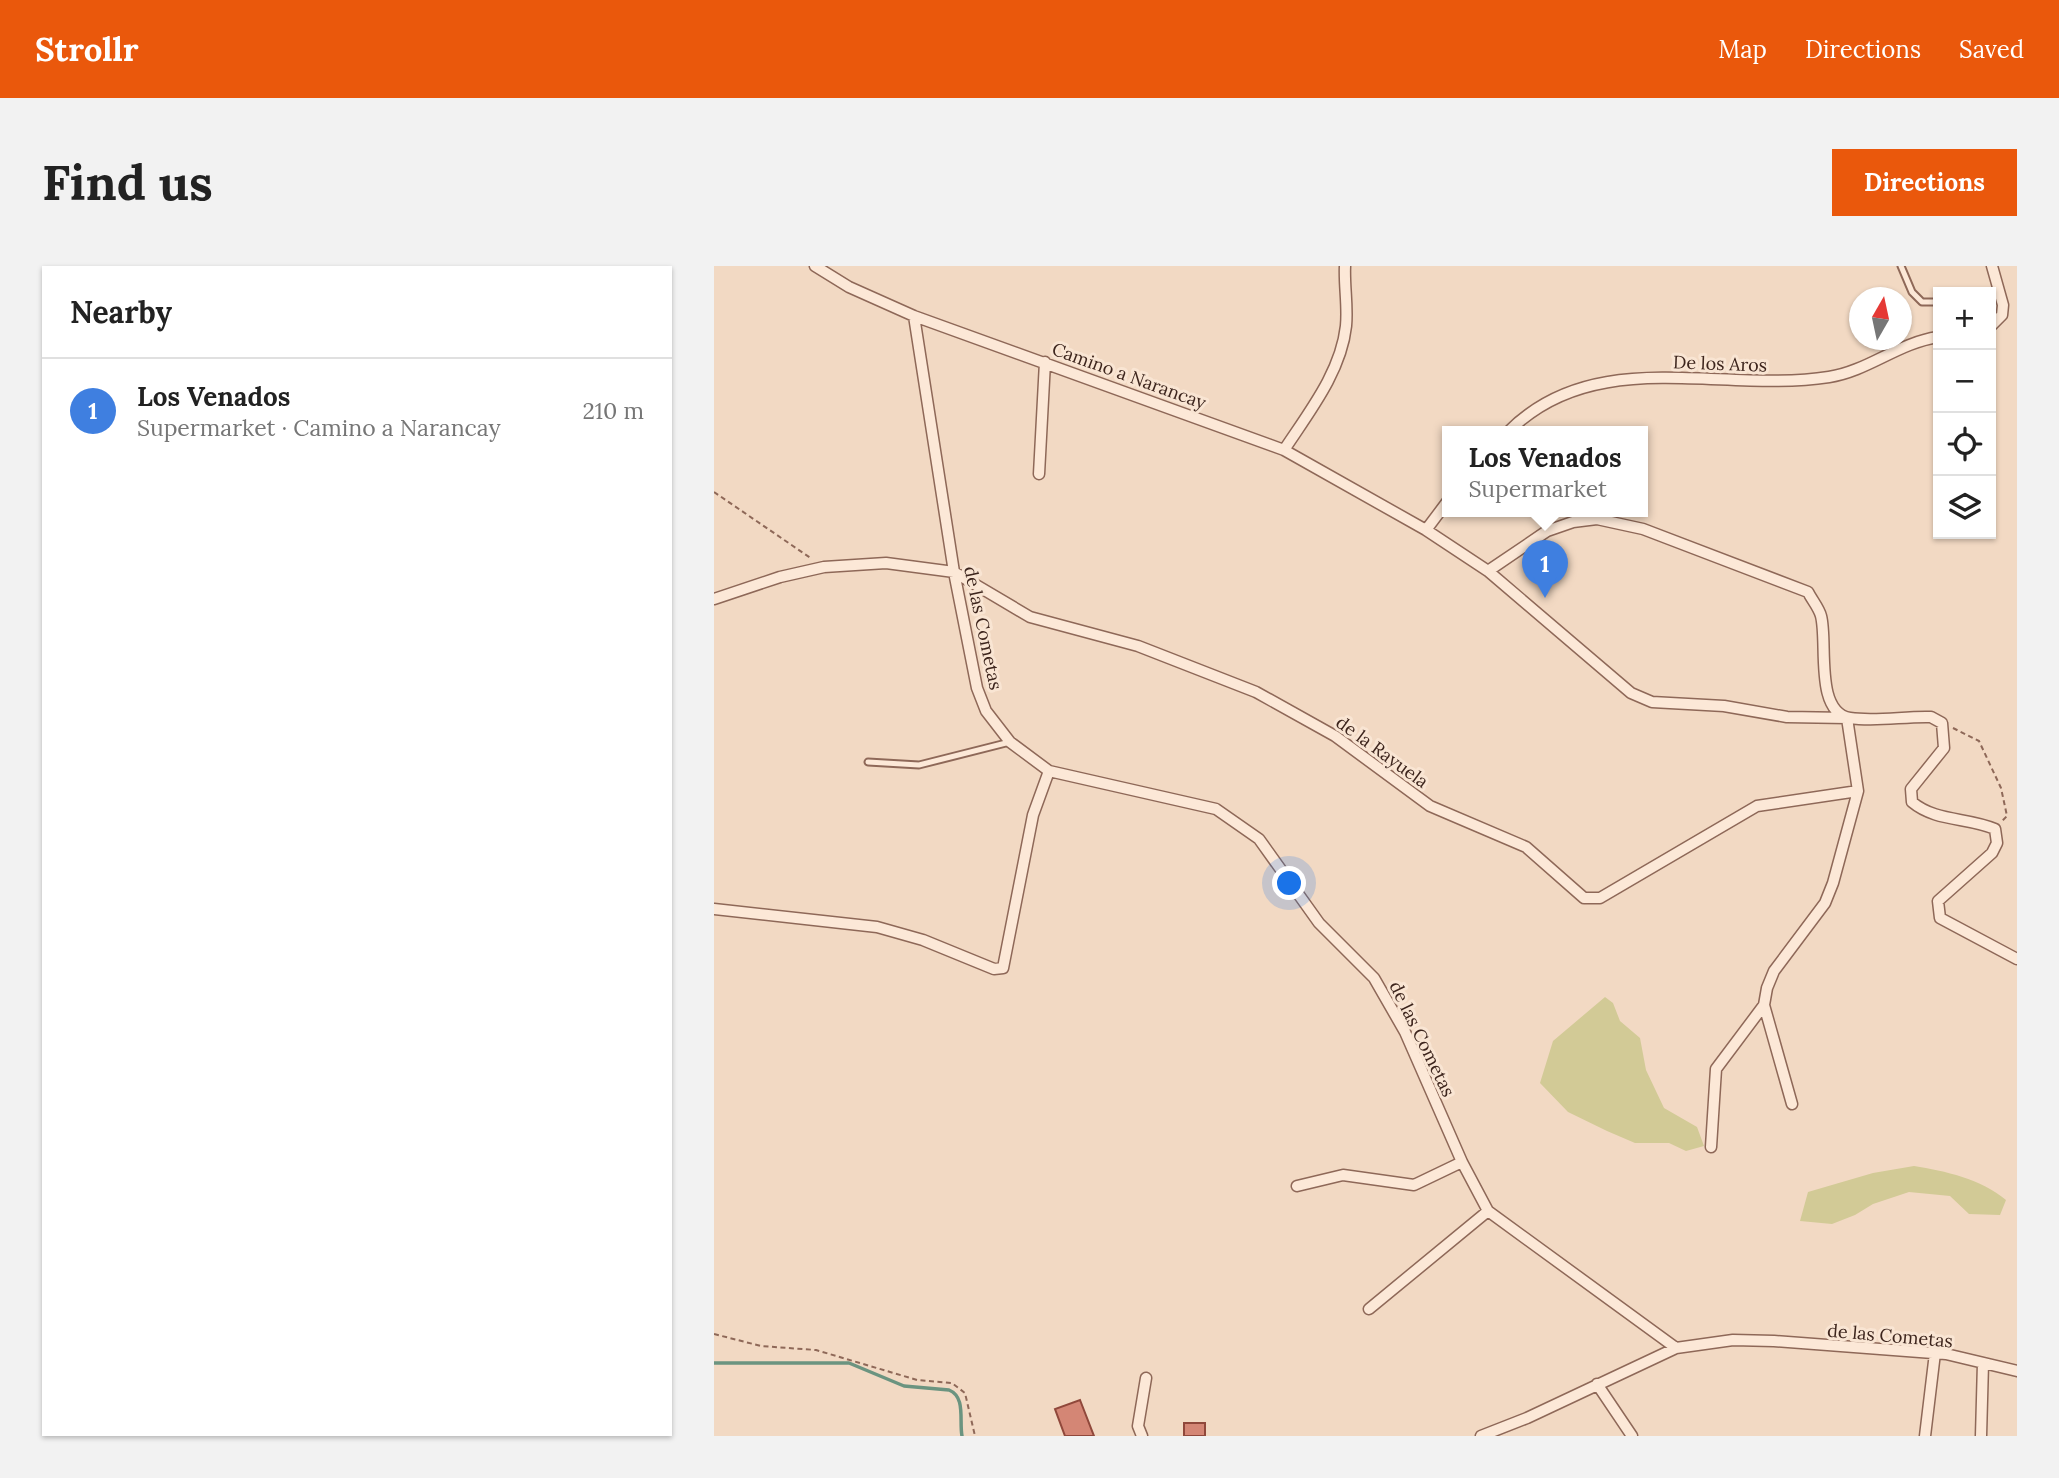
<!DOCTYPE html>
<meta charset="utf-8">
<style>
body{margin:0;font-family:Lora,serif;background:#f2f2f2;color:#222}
.controls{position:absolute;right:21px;top:21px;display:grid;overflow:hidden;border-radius:0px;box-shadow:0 2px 5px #0004}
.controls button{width:63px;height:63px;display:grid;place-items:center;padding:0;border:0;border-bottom:2px solid #e0e0e0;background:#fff;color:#222;font:35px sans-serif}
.compass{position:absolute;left:1135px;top:21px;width:63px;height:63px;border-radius:50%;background:#fff;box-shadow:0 2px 5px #0004;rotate:9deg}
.you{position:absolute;left:576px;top:618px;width:24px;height:24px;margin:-18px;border:5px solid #fff;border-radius:50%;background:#1a73e8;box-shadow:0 0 0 10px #1a73e833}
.badge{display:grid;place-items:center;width:46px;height:46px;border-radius:50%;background:#ea580c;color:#fff;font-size:23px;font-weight:700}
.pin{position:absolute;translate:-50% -58px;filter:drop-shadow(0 2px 4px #0008)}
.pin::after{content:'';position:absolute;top:37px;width:24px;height:21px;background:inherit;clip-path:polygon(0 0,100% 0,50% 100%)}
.popup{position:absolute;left:728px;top:160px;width:206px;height:91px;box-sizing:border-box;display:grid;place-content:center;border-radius:0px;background:#fff;filter:drop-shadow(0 2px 5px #0005);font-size:23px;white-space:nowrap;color:#767676}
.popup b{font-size:26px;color:#222}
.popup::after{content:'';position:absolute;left:50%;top:100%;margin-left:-14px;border:14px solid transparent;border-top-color:#fff}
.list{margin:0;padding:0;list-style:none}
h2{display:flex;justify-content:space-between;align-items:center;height:91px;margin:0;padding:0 28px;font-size:30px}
h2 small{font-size:23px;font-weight:400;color:#767676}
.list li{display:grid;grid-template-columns:46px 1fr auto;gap:21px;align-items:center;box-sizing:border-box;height:105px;padding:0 28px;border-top:2px solid #e0e0e0}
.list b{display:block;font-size:26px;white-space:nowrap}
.list p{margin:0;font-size:23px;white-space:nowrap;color:#767676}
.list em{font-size:23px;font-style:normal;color:#767676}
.icon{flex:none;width:38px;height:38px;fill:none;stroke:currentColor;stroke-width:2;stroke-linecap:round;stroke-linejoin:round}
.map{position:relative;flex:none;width:1303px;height:1170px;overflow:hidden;border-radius:0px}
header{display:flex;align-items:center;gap:42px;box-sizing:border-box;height:98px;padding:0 35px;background:#ea580c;color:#fff}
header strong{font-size:33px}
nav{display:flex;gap:38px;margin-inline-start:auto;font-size:24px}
.intro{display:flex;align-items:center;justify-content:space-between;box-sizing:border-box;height:168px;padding:0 42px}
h1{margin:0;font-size:49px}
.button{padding:18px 32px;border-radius:0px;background:#ea580c;color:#fff;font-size:24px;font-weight:700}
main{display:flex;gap:42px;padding:0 42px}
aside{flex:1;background:#fff;border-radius:0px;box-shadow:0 2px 5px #0004}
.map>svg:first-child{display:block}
.green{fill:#d2ca96}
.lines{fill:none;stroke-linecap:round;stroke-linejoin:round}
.stream{stroke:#6b9480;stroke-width:3.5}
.building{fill:#d48675;stroke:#90483b;stroke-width:2}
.lane-casing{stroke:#8e6858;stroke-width:9}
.street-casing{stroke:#8e6858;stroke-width:13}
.path{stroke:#8e6858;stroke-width:2;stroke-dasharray:5 3.5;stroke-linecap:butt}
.lane{stroke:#fce8d7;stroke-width:5}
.street{stroke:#fce8d7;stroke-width:10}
.labels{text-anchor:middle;stroke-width:6;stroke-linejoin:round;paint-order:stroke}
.street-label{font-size:18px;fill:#3d251d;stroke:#f9e5d3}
</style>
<header>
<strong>Strollr</strong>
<nav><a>Map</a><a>Directions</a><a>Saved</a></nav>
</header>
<div class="intro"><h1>Find us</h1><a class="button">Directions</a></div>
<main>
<aside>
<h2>Nearby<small></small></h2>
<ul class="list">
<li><span class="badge" style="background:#3f7fe0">1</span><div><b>Los Venados</b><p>Supermarket · Camino a Narancay</p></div><em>210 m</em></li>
</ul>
</aside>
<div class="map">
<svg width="1303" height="1170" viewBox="0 0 1303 1170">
<rect width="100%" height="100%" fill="#f2d9c3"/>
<path class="green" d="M891,731L899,737L906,755L926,772L932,804L950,842L983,861L990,880L972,885L955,877H921L893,865L854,846L826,817L839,775Z
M1200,900C1231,905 1267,913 1292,934L1286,949L1255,948L1236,930L1195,926L1159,938L1141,949L1118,958L1086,955L1094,926L1159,907Z"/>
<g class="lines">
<path class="stream" d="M0,1097H135L190,1120L235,1124C252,1131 245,1154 248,1170"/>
</g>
<path class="building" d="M366,1134L380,1170H351L341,1143Z
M470,1157H491V1170H470Z"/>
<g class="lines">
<defs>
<path id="lane" d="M1187,0L1198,26L1208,36H1224
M154,496L205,499L296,476"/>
<path id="street" d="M101,0L135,21L200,50L570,184L712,264L774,305L917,427L938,436L1010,440L1073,451L1133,452L1144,525L1119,617L1111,637L1060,705L1053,722L1050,739L1078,838
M200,50L240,306L263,422L272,445L296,476L335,505L502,543L545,573L605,657L660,712L691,766L748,896L774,945L962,1082L1019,1074L1060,1075L1232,1088L1303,1105
M1277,60L1288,49L1289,39L1278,0
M794,166C881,78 1007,128 1115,111C1154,105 1184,77 1224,71
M570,184C595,146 627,106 632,60C634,40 630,20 631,0
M325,208L331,96
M712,264L733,236
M774,305L833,265L859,256L883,253L929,263L1094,326C1098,334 1105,342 1107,350C1114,376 1100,446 1136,452C1162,456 1191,450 1217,451L1228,457L1230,482L1197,523L1198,536C1222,556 1253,551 1281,563L1283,577L1278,587L1224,635L1226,652L1303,693
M0,333L66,311L110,301L172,297L240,306L316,351L424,380L542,426L621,470L716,540L812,581L870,632H886L1043,540L1144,525
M0,643L163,661L209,674L280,703L289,702L319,549L335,505
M997,881L1002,803L1050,739
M583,920L629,909L700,919L748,896
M655,1043L774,945
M883,1118L918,1170
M428,1170L424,1160L432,1112
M767,1170L813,1152L962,1082
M1211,1170L1221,1087
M1267,1170L1269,1097"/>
</defs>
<use href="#lane" class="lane-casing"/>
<use href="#street" class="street-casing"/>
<path class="path" d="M0,226L98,293
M1239,462L1265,475L1287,522L1293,550L1288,555
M0,1068L47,1080L102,1084L203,1114L238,1117L251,1127L261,1170"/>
<use href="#lane" class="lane"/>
<use href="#street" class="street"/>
</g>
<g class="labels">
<g class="street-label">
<text transform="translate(1006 98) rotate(2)" y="6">De los Aros</text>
<text transform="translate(415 110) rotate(20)" y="6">Camino a Narancay</text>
<text transform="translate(269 362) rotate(78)" y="6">de las Cometas</text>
<text transform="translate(668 486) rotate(36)" y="6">de la Rayuela</text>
<text transform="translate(708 773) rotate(64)" y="6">de las Cometas</text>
<text transform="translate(1176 1070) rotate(5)" y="6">de las Cometas</text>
</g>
</g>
</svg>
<div class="controls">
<button>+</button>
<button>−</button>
<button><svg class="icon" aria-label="locate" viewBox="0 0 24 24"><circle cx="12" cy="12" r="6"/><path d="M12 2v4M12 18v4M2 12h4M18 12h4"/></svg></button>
<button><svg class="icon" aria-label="layers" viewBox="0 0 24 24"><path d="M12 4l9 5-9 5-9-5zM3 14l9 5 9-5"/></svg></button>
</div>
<svg class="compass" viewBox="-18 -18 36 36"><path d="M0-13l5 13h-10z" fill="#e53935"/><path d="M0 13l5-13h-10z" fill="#767676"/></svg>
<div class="you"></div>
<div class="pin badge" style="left:831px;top:332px;background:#3f7fe0">1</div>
<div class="popup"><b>Los Venados</b>Supermarket</div>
</div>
</main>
